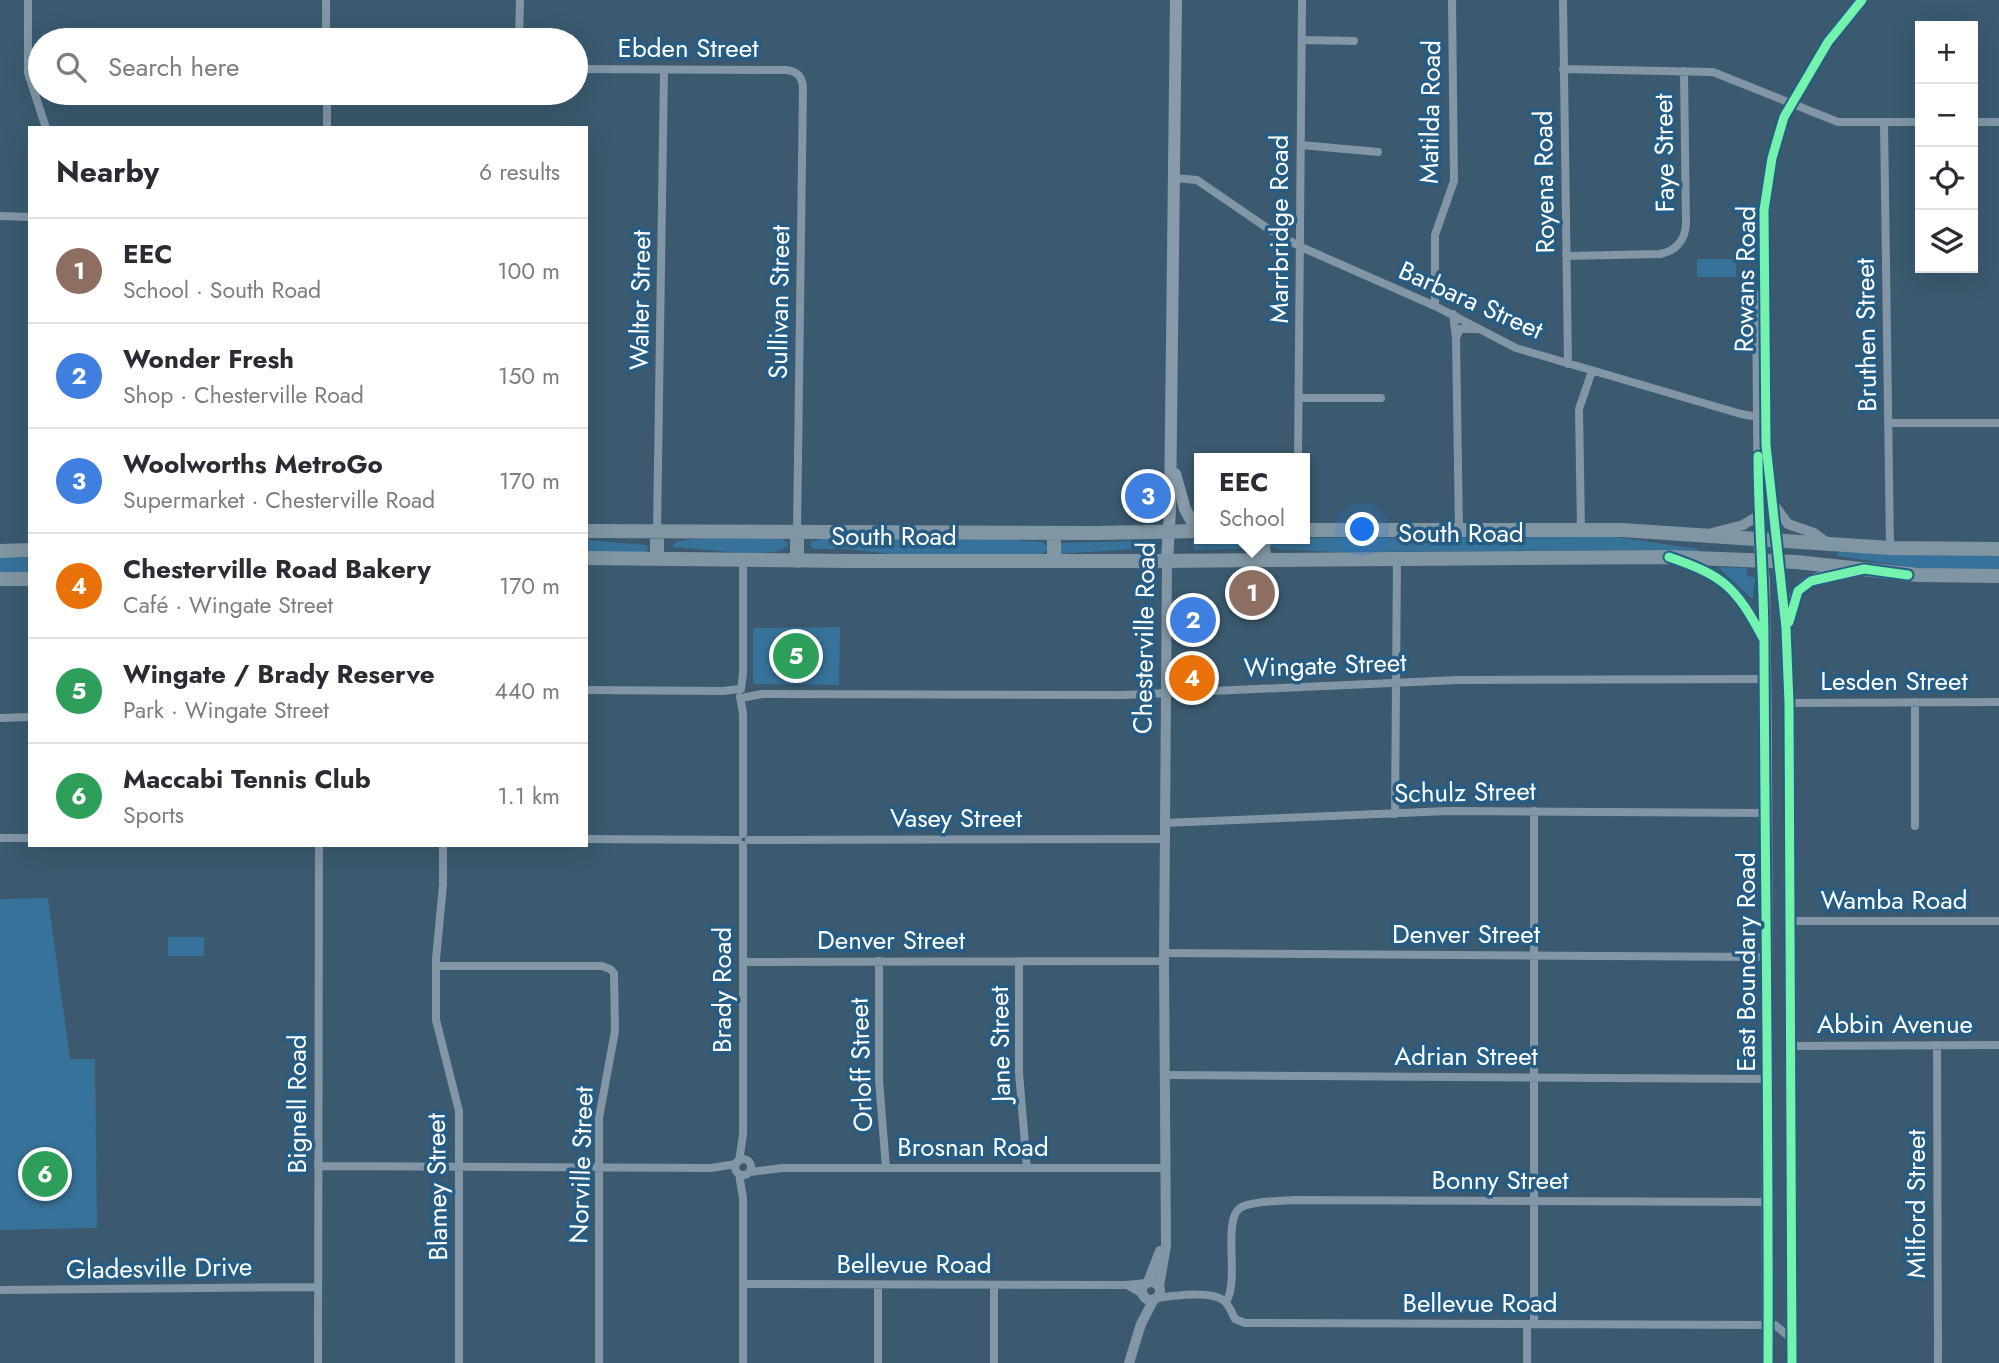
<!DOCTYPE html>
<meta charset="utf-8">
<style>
body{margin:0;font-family:Jost,sans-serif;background:#f7f7f7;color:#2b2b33}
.controls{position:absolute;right:21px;top:21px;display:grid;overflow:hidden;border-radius:0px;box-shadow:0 7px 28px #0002}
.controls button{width:63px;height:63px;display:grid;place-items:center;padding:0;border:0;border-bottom:2px solid #e1e1e2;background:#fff;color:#2b2b33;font:35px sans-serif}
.you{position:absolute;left:1363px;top:530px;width:24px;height:24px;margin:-18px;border:5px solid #fff;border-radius:50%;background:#1a73e8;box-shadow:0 0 0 10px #1a73e833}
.badge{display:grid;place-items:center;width:46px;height:46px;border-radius:50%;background:#7c3aed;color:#fff;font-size:23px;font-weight:700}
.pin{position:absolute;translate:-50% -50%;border:4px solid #fff;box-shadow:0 2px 7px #0006}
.popup{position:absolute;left:1194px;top:453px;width:116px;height:91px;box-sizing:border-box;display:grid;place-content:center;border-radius:0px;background:#fff;filter:drop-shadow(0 2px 5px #0005);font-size:23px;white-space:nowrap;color:#7c7c81}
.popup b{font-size:26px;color:#2b2b33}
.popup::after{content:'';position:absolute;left:50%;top:100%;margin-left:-14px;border:14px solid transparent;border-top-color:#fff}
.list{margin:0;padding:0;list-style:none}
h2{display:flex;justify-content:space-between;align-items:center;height:91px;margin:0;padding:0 28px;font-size:30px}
h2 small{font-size:23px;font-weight:400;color:#7c7c81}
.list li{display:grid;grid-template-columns:46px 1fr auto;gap:21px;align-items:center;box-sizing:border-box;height:105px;padding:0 28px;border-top:2px solid #e1e1e2}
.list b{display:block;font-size:26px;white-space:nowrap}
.list p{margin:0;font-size:23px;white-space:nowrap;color:#7c7c81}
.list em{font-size:23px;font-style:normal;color:#7c7c81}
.icon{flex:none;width:38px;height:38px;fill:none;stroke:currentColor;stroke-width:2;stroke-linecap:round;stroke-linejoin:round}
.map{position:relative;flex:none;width:1999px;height:1363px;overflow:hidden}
.search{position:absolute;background:#fff;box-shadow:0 7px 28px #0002;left:28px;top:28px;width:560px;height:77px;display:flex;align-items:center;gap:18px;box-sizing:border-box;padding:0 24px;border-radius:38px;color:#7c7c81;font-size:26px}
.panel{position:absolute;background:#fff;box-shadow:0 7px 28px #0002;left:28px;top:126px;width:560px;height:721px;border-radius:0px}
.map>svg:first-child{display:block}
.green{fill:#37729a}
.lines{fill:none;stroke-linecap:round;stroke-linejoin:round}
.minor{stroke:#8296a5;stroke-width:8}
.tertiary{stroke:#8296a5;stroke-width:10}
.secondary{stroke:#889baa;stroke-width:12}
.trunk{stroke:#8196a3;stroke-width:14}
.cycleway-casing{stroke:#255d85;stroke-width:13}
.cycleway{stroke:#73f3ae;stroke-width:9}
.labels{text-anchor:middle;stroke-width:7;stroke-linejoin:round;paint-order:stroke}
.street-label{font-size:26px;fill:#fff;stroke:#255d85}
</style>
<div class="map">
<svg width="1999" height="1363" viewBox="0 0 1999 1363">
<rect width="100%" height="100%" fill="#3b5a6f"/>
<path class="green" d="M1697,259H1736V277H1697Z
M1615,537L1699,549L1698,552L1612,550L1337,552L1277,549L1270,546L1269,542L1276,539L1305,538Z
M780,538L788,543V546L779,551L753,554L673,547L675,542L691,539Z
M984,538L1042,542L1050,549L1041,554L899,555L847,549H814L811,547V542L820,539Z
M1199,538L1260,539V548L1194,550L1192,541Z
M586,540L647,545L648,550L641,553L586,552Z
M1143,541L1150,548L1059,554L1060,543Z
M1837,552L1999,555V570H1929L1838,556Z
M0,557L30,558V572H0Z
M1718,567L1747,568V575L1755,578L1753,598H1751Z
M840,627L839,685L753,684V628Z
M48,898L70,1059H95L97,1228L0,1230V899Z
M168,937H204V956H168Z"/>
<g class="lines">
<path class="minor" d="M28,0V73L46,128
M1563,0L1568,364
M326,40V0
M519,40L520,0
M1302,40L1354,41
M28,55H40
M576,69L786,70C797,71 802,76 803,87L797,532
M1563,69L1713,72L1838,122H1920
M327,93V128
M1884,122L1890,548
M1973,122H1999
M1301,145L1378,152
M1174,178L1197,180L1270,230L1301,247L1435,306L1516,348L1741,414L1753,416L1760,414
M0,216L30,217
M1566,256L1660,254C1676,251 1685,240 1686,224L1684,71
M1435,306V235L1454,181L1452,0
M1453,314L1456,338L1459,530
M1456,338L1460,329H1478
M1299,398H1381
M1888,423H1999
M1298,458L1302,0
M1581,530L1579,409L1592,371
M657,531L664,70
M741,689L743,674V560
M586,690L723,691L740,689
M740,697L743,713V834
M746,697L762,694L1123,695L1458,680L1764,679
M1915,702V826
M1789,703L1999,702
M0,718L30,717
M1395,814L1397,558
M1164,823L1448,811L1766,813
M0,838H30
M586,839L738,840
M749,840L1164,839
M443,845V885L436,959V1020L459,1111V1363
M1790,921H1999
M1164,953L1767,957
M879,961V1080L886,1168
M1019,961V1073L1027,1168
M744,962L1164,961
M436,966H602L610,969L614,973L615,1031L599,1118V1363
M1937,1045L1938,1363
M1791,1046L1999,1045
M1164,1075L1768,1079
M735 1167a8 8 0 1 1 16 0a8 8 0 1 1-16 0Z
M739,1161L743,1135V845
M318,1166L711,1168L736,1164
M750,1172L782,1168H1165
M739,1174L743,1198V1363
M743,1284L1127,1285L1146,1283
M878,1285V1363
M1127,1285L1143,1294
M0,1290L318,1287
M1156,1298C1172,1296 1210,1290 1223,1300C1230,1305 1231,1312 1235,1319L1245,1323L1768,1325H1775L1792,1339
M1226,1302C1240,1280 1222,1221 1240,1208C1250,1201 1281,1201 1294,1200L1768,1202
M1534,1324V811
M318,1363L319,845
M994,1363V1286
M1527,1363V1324"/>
<path class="tertiary" d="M1757,295L1759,540
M1774,505L1788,524L1814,533L1829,544
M1712,533L1743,525L1758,516
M1776,541L1766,445L1763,228L1772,158L1784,117L1828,42L1862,0
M1142 1291a9 9 0 1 1 18 0a9 9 0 1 1-18 0Z
M1148,1282L1160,1251
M1159,1286L1166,1246L1164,961L1167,561
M1129,1363L1141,1324L1154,1299"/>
<path class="secondary" d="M1175,474L1185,509L1197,531
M1759,540L1764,580L1766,744L1768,1363
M1776,541L1786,628L1789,703L1792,1363
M1676,559C1727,577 1738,591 1763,638
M1167,561L1170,510L1176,0
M1788,623C1792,614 1792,604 1796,595C1805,575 1838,575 1857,571"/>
<path class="trunk" d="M1304,530H1622L1890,548L1999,549
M586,531L1095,533L1200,531
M1054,533V561
M1263,539L1264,559
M0,551L30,550
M586,558L851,561H1153L1669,557L1796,562L1918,575L1999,576
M657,559V531
M797,561V532
M0,579H30"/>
<defs>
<path id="cycleway" d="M1758,456C1758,518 1764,580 1764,642C1765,882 1769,1123 1768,1363
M1669,557C1724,576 1735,586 1763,638
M1789,622L1798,591L1811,581L1864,569L1908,575
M1792,1363L1789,703L1786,628L1766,445L1764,210L1772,158L1784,117L1828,42L1862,0"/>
</defs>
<use href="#cycleway" class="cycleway-casing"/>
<use href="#cycleway" class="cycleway"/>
</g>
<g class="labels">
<g class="street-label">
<text x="688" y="57">Ebden Street</text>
<text transform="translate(1430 112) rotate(-89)" y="9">Matilda Road</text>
<text transform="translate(1664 153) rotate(-91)" y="9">Faye Street</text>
<text transform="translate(1544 182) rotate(-91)" y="9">Royena Road</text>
<text transform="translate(1279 229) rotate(-90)" y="9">Marrbridge Road</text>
<text transform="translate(1745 279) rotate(-89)" y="9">Rowans Road</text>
<text transform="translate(640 300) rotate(-89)" y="9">Walter Street</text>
<text transform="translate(1471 300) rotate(24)" y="9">Barbara Street</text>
<text transform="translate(779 302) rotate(-89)" y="9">Sullivan Street</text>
<text transform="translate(1866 335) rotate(-91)" y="9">Bruthen Street</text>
<text x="1461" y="542">South Road</text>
<text x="894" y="545">South Road</text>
<text transform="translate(1144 638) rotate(-89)" y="9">Chesterville Road</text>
<text transform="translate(1325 665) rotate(-2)" y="9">Wingate Street</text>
<text x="1894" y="690">Lesden Street</text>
<text transform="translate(1465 792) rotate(-1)" y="9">Schulz Street</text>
<text x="956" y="827">Vasey Street</text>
<text x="1894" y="909">Wamba Road</text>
<text x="1466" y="943">Denver Street</text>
<text x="891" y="949">Denver Street</text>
<text transform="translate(1746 962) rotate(-90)" y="9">East Boundary Road</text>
<text transform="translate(722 990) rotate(-90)" y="9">Brady Road</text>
<text x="1895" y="1033">Abbin Avenue</text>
<text transform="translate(1000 1044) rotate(-91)" y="9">Jane Street</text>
<text x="1466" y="1065">Adrian Street</text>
<text transform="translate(861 1065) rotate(-92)" y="9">Orloff Street</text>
<text transform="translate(297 1104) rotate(-90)" y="9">Bignell Road</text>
<text x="973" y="1156">Brosnan Road</text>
<text transform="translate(581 1165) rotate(-88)" y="9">Norville Street</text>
<text x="1500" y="1189">Bonny Street</text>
<text transform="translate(437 1187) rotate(-91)" y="9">Blamey Street</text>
<text transform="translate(1916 1204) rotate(-90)" y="9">Milford Street</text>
<text x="914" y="1273">Bellevue Road</text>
<text transform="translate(159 1268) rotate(-1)" y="9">Gladesville Drive</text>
<text x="1480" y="1312">Bellevue Road</text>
</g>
</g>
</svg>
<div class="controls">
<button>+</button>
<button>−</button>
<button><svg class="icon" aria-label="locate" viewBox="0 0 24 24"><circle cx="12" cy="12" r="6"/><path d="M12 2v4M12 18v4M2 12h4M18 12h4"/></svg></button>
<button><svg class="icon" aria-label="layers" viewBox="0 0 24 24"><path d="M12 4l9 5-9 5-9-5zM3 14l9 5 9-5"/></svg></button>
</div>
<div class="you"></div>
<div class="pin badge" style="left:1252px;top:593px;background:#8d6e63">1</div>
<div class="popup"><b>EEC</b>School</div>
<div class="pin badge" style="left:1193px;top:620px;background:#3f7fe0">2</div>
<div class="pin badge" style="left:1148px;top:496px;background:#3f7fe0">3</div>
<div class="pin badge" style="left:1192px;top:678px;background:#e8710a">4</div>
<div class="pin badge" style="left:796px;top:656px;background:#2e9e5b">5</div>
<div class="pin badge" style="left:45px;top:1174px;background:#2e9e5b">6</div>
<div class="search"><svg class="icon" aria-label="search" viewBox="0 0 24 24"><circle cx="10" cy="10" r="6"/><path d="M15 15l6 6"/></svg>Search here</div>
<section class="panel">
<h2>Nearby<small>6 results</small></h2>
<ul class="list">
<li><span class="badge" style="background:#8d6e63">1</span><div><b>EEC</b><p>School · South Road</p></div><em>100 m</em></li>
<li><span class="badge" style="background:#3f7fe0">2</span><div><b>Wonder Fresh</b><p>Shop · Chesterville Road</p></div><em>150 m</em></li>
<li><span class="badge" style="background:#3f7fe0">3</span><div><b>Woolworths MetroGo</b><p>Supermarket · Chesterville Road</p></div><em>170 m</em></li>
<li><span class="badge" style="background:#e8710a">4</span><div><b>Chesterville Road Bakery</b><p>Café · Wingate Street</p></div><em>170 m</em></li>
<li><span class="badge" style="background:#2e9e5b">5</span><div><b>Wingate / Brady Reserve</b><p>Park · Wingate Street</p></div><em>440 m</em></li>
<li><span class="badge" style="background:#2e9e5b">6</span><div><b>Maccabi Tennis Club</b><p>Sports</p></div><em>1.1 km</em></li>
</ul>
</section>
</div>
